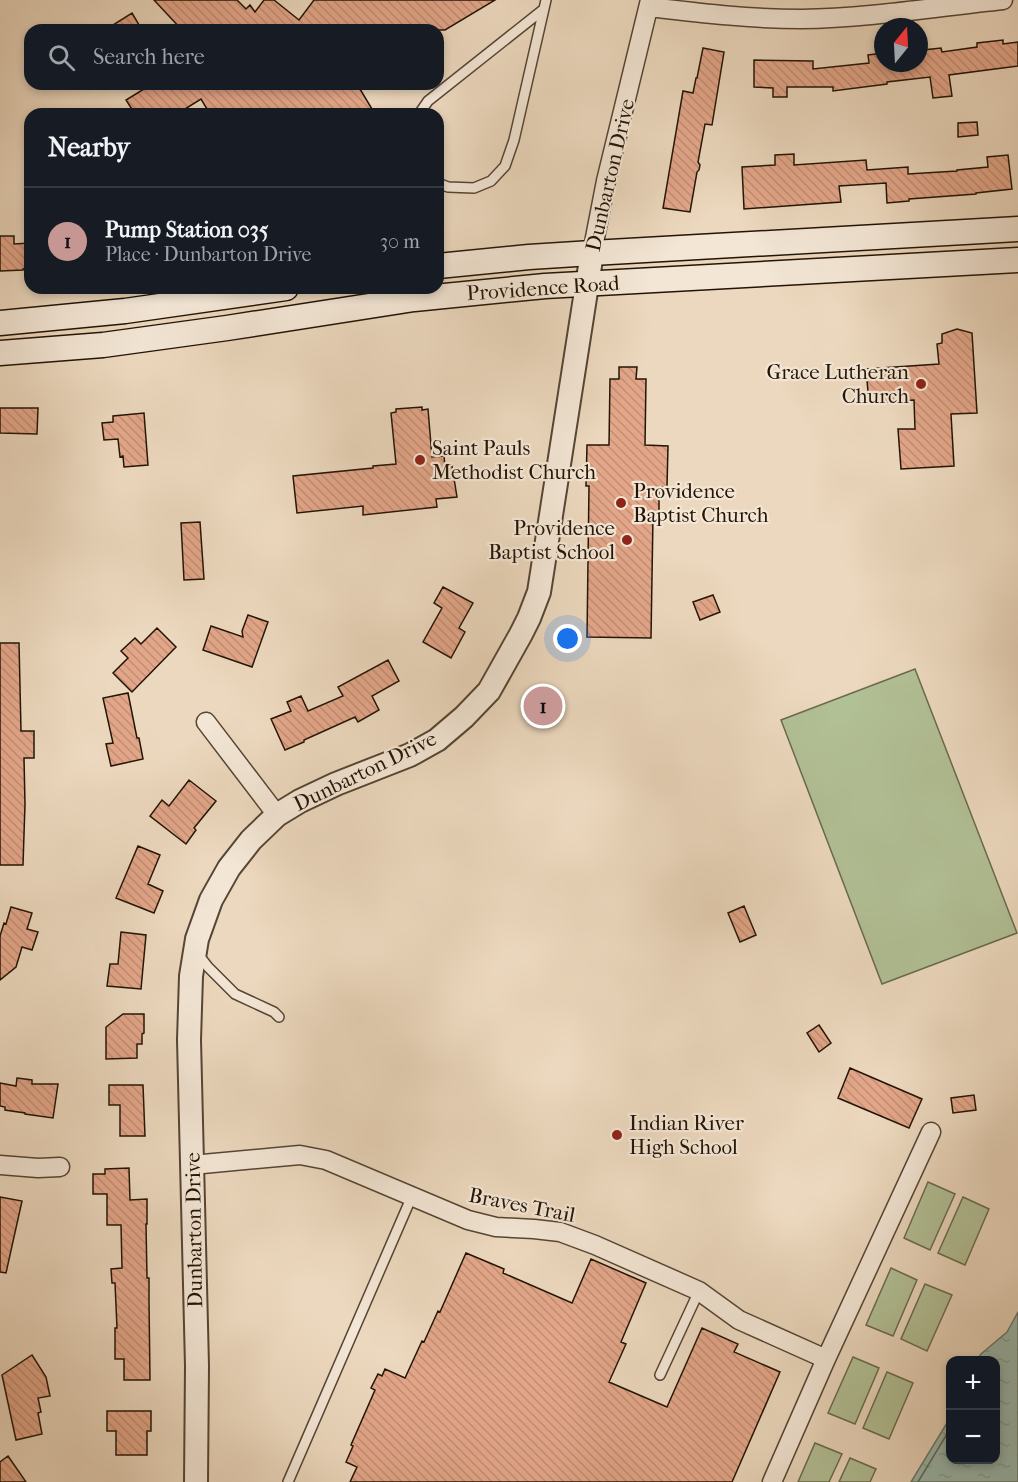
<!DOCTYPE html>
<meta charset="utf-8">
<style>
body{margin:0;font-family:"IM FELL French Canon",serif;background:#242831;color:#f1f3f6}
.controls{position:absolute;right:18px;bottom:18px;display:grid;overflow:hidden;border-radius:12px;box-shadow:0 3px 9px #0003}
.controls button{width:54px;height:54px;display:grid;place-items:center;padding:0;border:0;border-bottom:2px solid #363941;background:#171b24;color:#f1f3f6;font:30px sans-serif}
.compass{position:absolute;left:874px;top:18px;width:54px;height:54px;border-radius:50%;background:#171b24;box-shadow:0 3px 9px #0003;rotate:18deg}
.you{position:absolute;left:568px;top:639px;width:21px;height:21px;margin:-15px;border:4px solid #fff;border-radius:50%;background:#1a73e8;box-shadow:0 0 0 9px #1a73e833}
.badge{display:grid;place-items:center;width:39px;height:39px;border-radius:50%;background:#c59692;color:#111;font-size:20px;font-weight:700}
.pin{position:absolute;translate:-50% -50%;border:3px solid #fff;box-shadow:0 2px 6px #0006}
.list{margin:0;padding:0;list-style:none}
h2{display:flex;justify-content:space-between;align-items:center;height:78px;margin:0;padding:0 24px;font-size:26px}
h2 small{font-size:20px;font-weight:400;color:#9ea1a6}
.list li{display:grid;grid-template-columns:39px 1fr auto;gap:18px;align-items:center;box-sizing:border-box;height:108px;padding:0 24px;border-top:2px solid #363941}
.list b{display:block;font-size:22px;white-space:nowrap}
.list p{margin:0;font-size:20px;white-space:nowrap;color:#9ea1a6}
.list em{font-size:20px;font-style:normal;color:#9ea1a6}
.icon{flex:none;width:33px;height:33px;fill:none;stroke:currentColor;stroke-width:2;stroke-linecap:round;stroke-linejoin:round}
.map{position:relative;flex:none;width:1018px;height:1482px;overflow:hidden}
.search{position:absolute;background:#171b24;box-shadow:0 3px 9px #0003;left:24px;top:24px;width:420px;height:66px;display:flex;align-items:center;gap:15px;box-sizing:border-box;padding:0 21px;border-radius:18px;color:#9ea1a6;font-size:22px}
.panel{position:absolute;background:#171b24;box-shadow:0 3px 9px #0003;left:24px;top:108px;width:420px;height:186px;border-radius:18px}
.map>svg:first-child{display:block}
.pitch{fill:#b2c096;stroke:#6a6a4e;stroke-width:1.5}
.water{fill:url(#water-ripples);stroke:#6a786c;stroke-width:1.5}
.lines{fill:none;stroke-linecap:round;stroke-linejoin:round}
.shore{stroke:#5e675b;stroke-width:1.5}
.building{fill:url(#building-back-hatch);stroke:#231405;stroke-width:1.5}
.service-casing{stroke:#554533;stroke-width:12}
.minor-casing{stroke:#554533;stroke-width:21}
.tertiary-casing{stroke:#554533;stroke-width:26}
.secondary-casing{stroke:#231405;stroke-width:27}
.service{stroke:#f3e6d5;stroke-width:9}
.minor{stroke:#f3e6d5;stroke-width:18}
.tertiary{stroke:#f3e6d5;stroke-width:22}
.secondary{stroke:#f3e6d5;stroke-width:24}
.poi-dot{fill:#8f2418;stroke:#f3e6d5;stroke-width:2}
.labels{text-anchor:middle;stroke-width:4.5;stroke-linejoin:round;paint-order:stroke}
.street-label{font-size:21px;fill:#231405;stroke:#f3e6d5}
.poi-label{font-size:21px;fill:#231405;stroke:#f3e6d5;text-anchor:start}
</style>
<div class="map">
<svg width="1018" height="1482" viewBox="0 0 1018 1482">
<defs>
<pattern id="water-ripples" width="26" height="14" patternUnits="userSpaceOnUse" patternTransform="scale(1.5)"><rect width="26" height="14" fill="#99bab1"/><path d="M2 4q2-2 4 0t4 0M15 11q2-2 4 0t4 0" fill="none" stroke="#849f97"/></pattern>
<pattern id="building-back-hatch" width="6" height="6" patternUnits="userSpaceOnUse" patternTransform="scale(1.5)"><rect width="6" height="6" fill="#e3a689"/><path d="M-1 5l2 2M0 0l6 6M5-1l2 2" fill="none" stroke="#c28e75"/></pattern>
</defs>
<rect width="100%" height="100%" fill="#ecd8be"/>
<filter id="stains"><feTurbulence type="fractalNoise" baseFrequency=".00333" numOctaves="4"/><feColorMatrix values="0 0 0 0 .2 0 0 0 0 .09 0 0 0 0 .02 0 0 0 .5 -.17"/></filter>
<radialGradient id="worn" r=".72"><stop offset=".6" stop-color="#630" stop-opacity="0"/><stop offset="1" stop-color="#630" stop-opacity=".3"/></radialGradient>
<path class="pitch" d="M915,669L1017,933L882,984L781,720Z
M928,1182L955,1194L930,1250L904,1238Z
M963,1197L989,1209L965,1265L938,1253Z
M891,1268L917,1280L893,1336L866,1325Z
M925,1284L952,1295L927,1351L901,1339Z
M853,1357L879,1368L855,1424L828,1413Z
M887,1372L913,1383L889,1439L863,1428Z
M815,1443L842,1454L829,1482H798Z
M850,1458L876,1469L870,1482H839Z"/>
<path class="water" d="M1018,1312V1482H911L950,1418V1460H996V1360H977L981,1354L1007,1332Z"/>
<g class="lines">
<path class="shore" d="M918,1482L950,1429"/>
</g>
<path class="building" d="M154,0H237L246,9L250,5L255,12L264,0H274L299,20L314,0H495L445,30H182Z
M132,13L142,30H105Z
M1003,40V44L1018,42V66L949,75L952,96L933,98L930,77L887,82V84L833,91V87H787V97H773V88L754,87V60L813,61V69L869,63L868,55L883,53V63H919V53H923V50L941,48L942,52L977,47V43Z
M703,48L724,52L712,125L705,124L698,162L700,165L699,170L697,172L690,212L663,208L683,91L693,93L696,78H697Z
M152,84H357L375,114H210L201,99L177,114H135L126,100Z
M977,122L978,135L958,137V123Z
M794,154V165L866,160L867,170L908,167V174L957,171V170L988,167L987,157L1008,155L1012,189L976,193V194L909,199V201L887,203L886,183L839,186L841,202L744,209L742,167L775,165V155Z
M0,236H14V244L30,243V268L23,269V270L0,271Z
M957,329L972,333L977,413L951,414L954,466L901,469L898,429H915L914,400L869,403L866,369L939,364L937,344L942,343V334Z
M619,367H637L636,379H646L645,445L668,446L667,487H659V516H653L651,638L587,637L589,486H586L587,445H609L610,379H619Z
M422,407V410L428,409L432,457L444,456L445,466H452L457,497L436,499L437,507L363,515V506L297,513L293,476L373,468V466L396,464L391,413L396,412V409Z
M0,408H38L37,434L0,433Z
M144,413L148,465L124,467L123,456L120,457L118,439L104,440L102,423L113,422V416Z
M200,522L204,579L184,580L181,523Z
M443,587L473,603L459,628L465,632L451,658L423,642L442,608L434,603Z
M713,595L720,612L700,620L693,602Z
M248,615L268,622L252,667L203,650L211,626L243,637L242,631Z
M157,628L176,647L132,692L113,673L128,658L121,651L135,638L141,644Z
M0,643H19L21,731H34V758H24L25,804L23,865H0Z
M388,660L399,681L372,696L379,710L358,722L355,717L304,740V742L285,750L271,719L291,711L287,702L301,696L308,711L343,696L338,687Z
M128,693L137,738H139L143,759L111,766L106,744L113,743L103,698Z
M189,780L216,801L194,828L196,830L186,844L150,816L162,800L169,806Z
M138,846L160,855L148,884L163,891L154,913L116,898Z
M744,906L756,935L740,942L728,913Z
M11,907L32,913L27,929L38,932L32,950L22,947L16,967L0,980V936L4,923L6,924Z
M121,932L146,935L141,989L107,986L110,964H118Z
M123,1014H144V1033L142,1034V1044H137V1058L106,1059V1027Z
M819,1025L831,1043L819,1052L807,1033Z
M850,1068L922,1099L909,1128L838,1098Z
M17,1078L32,1080V1084H58L53,1118L25,1114V1113L5,1110V1107L0,1106V1083L16,1086Z
M109,1085H143L145,1136H120V1105H109Z
M974,1095L976,1110L953,1113L951,1098Z
M129,1168L130,1200L147,1199V1224H146L147,1278H149V1302L150,1380H124V1359H115V1328H117L115,1283H112L111,1269L122,1268L121,1225H107V1194H93V1174H105V1169Z
M0,1197L22,1201L6,1273L0,1272Z
M466,1253L504,1269L503,1273L572,1303L591,1259L646,1283L621,1342L626,1344L609,1382L667,1407L702,1328L738,1344L734,1352L780,1372L732,1482H350L357,1467L346,1462L353,1446L351,1445L375,1390L371,1388L378,1374L382,1376L385,1369L405,1378L422,1341L424,1342L438,1311L440,1312Z
M32,1355L46,1377L50,1396L38,1398L41,1412L38,1413L42,1434L16,1440L2,1375Z
M107,1411H151V1431H147V1455H116V1431H107Z
M8,1456L26,1482H0V1462Z"/>
<g class="lines">
<defs>
<path id="service" d="M419,114L428,101L544,9
M438,183L448,187L474,188L491,181L505,166L514,140L546,0
M197,953L208,967L235,994L274,1012L279,1017
M660,1375L699,1291
M288,1482L412,1196"/>
<path id="minor" d="M649,7C700,13 750,19 801,19C868,18 936,7 1003,0
M592,253L606,181L650,0
M206,722L277,815
M0,1165L38,1168L60,1167
M192,1165L300,1155L326,1160L468,1220L496,1227L534,1229L560,1232L595,1245L699,1291L739,1320L826,1359
M772,1482L826,1359L931,1132"/>
<path id="tertiary" d="M196,1482L197,1366L189,1040L191,976L197,939L211,900L229,868L251,840L277,815L300,801L336,784L410,755L437,740L464,717L489,691L521,634L529,618L539,592L592,253"/>
<path id="secondary" d="M438,266L529,257L592,253L1018,229
M0,323L125,311L286,288
M0,353L103,345L227,328L414,299L545,286L1018,260"/>
</defs>
<use href="#service" class="service-casing"/>
<use href="#minor" class="minor-casing"/>
<use href="#tertiary" class="tertiary-casing"/>
<use href="#secondary" class="secondary-casing"/>
<use href="#service" class="service"/>
<use href="#minor" class="minor"/>
<use href="#tertiary" class="tertiary"/>
<use href="#secondary" class="secondary"/>
</g>
<g class="poi-dot">
<circle cx="921" cy="384" r="6"/>
<circle cx="420" cy="460" r="6"/>
<circle cx="621" cy="503" r="6"/>
<circle cx="627" cy="540" r="6"/>
<circle cx="617" cy="1135" r="6"/>
</g>
<g class="labels">
<g class="street-label">
<text transform="translate(610 175) rotate(-77)" y="7">Dunbarton Drive</text>
<text transform="translate(543 288) rotate(-4)" y="7">Providence Road</text>
<text transform="translate(365 771) rotate(-26)" y="7">Dunbarton Drive</text>
<text transform="translate(522 1205) rotate(11)" y="7">Braves Trail</text>
<text transform="translate(194 1230) rotate(-91)" y="7">Dunbarton Drive</text>
</g>
<g class="poi-label">
<text x="909" y="379" text-anchor="end">Grace Lutheran<tspan x="909" dy="24">Church</tspan></text>
<text x="432" y="455">Saint Pauls<tspan x="432" dy="24">Methodist Church</tspan></text>
<text x="633" y="498">Providence<tspan x="633" dy="24">Baptist Church</tspan></text>
<text x="615" y="535" text-anchor="end">Providence<tspan x="615" dy="24">Baptist School</tspan></text>
<text x="629" y="1130">Indian River<tspan x="629" dy="24">High School</tspan></text>
</g>
</g>
<rect width="100%" height="100%" filter="url(#stains)"/>
<rect width="100%" height="100%" fill="url(#worn)"/>
</svg>
<div class="controls">
<button>+</button>
<button>−</button>
</div>
<svg class="compass" viewBox="-18 -18 36 36"><path d="M0-13l5 13h-10z" fill="#e53935"/><path d="M0 13l5-13h-10z" fill="#9ea1a6"/></svg>
<div class="you"></div>
<div class="pin badge" style="left:543px;top:706px">1</div>
<div class="search"><svg class="icon" aria-label="search" viewBox="0 0 24 24"><circle cx="10" cy="10" r="6"/><path d="M15 15l6 6"/></svg>Search here</div>
<section class="panel">
<h2>Nearby<small></small></h2>
<ul class="list">
<li><span class="badge">1</span><div><b>Pump Station 035</b><p>Place · Dunbarton Drive</p></div><em>30 m</em></li>
</ul>
</section>
</div>
